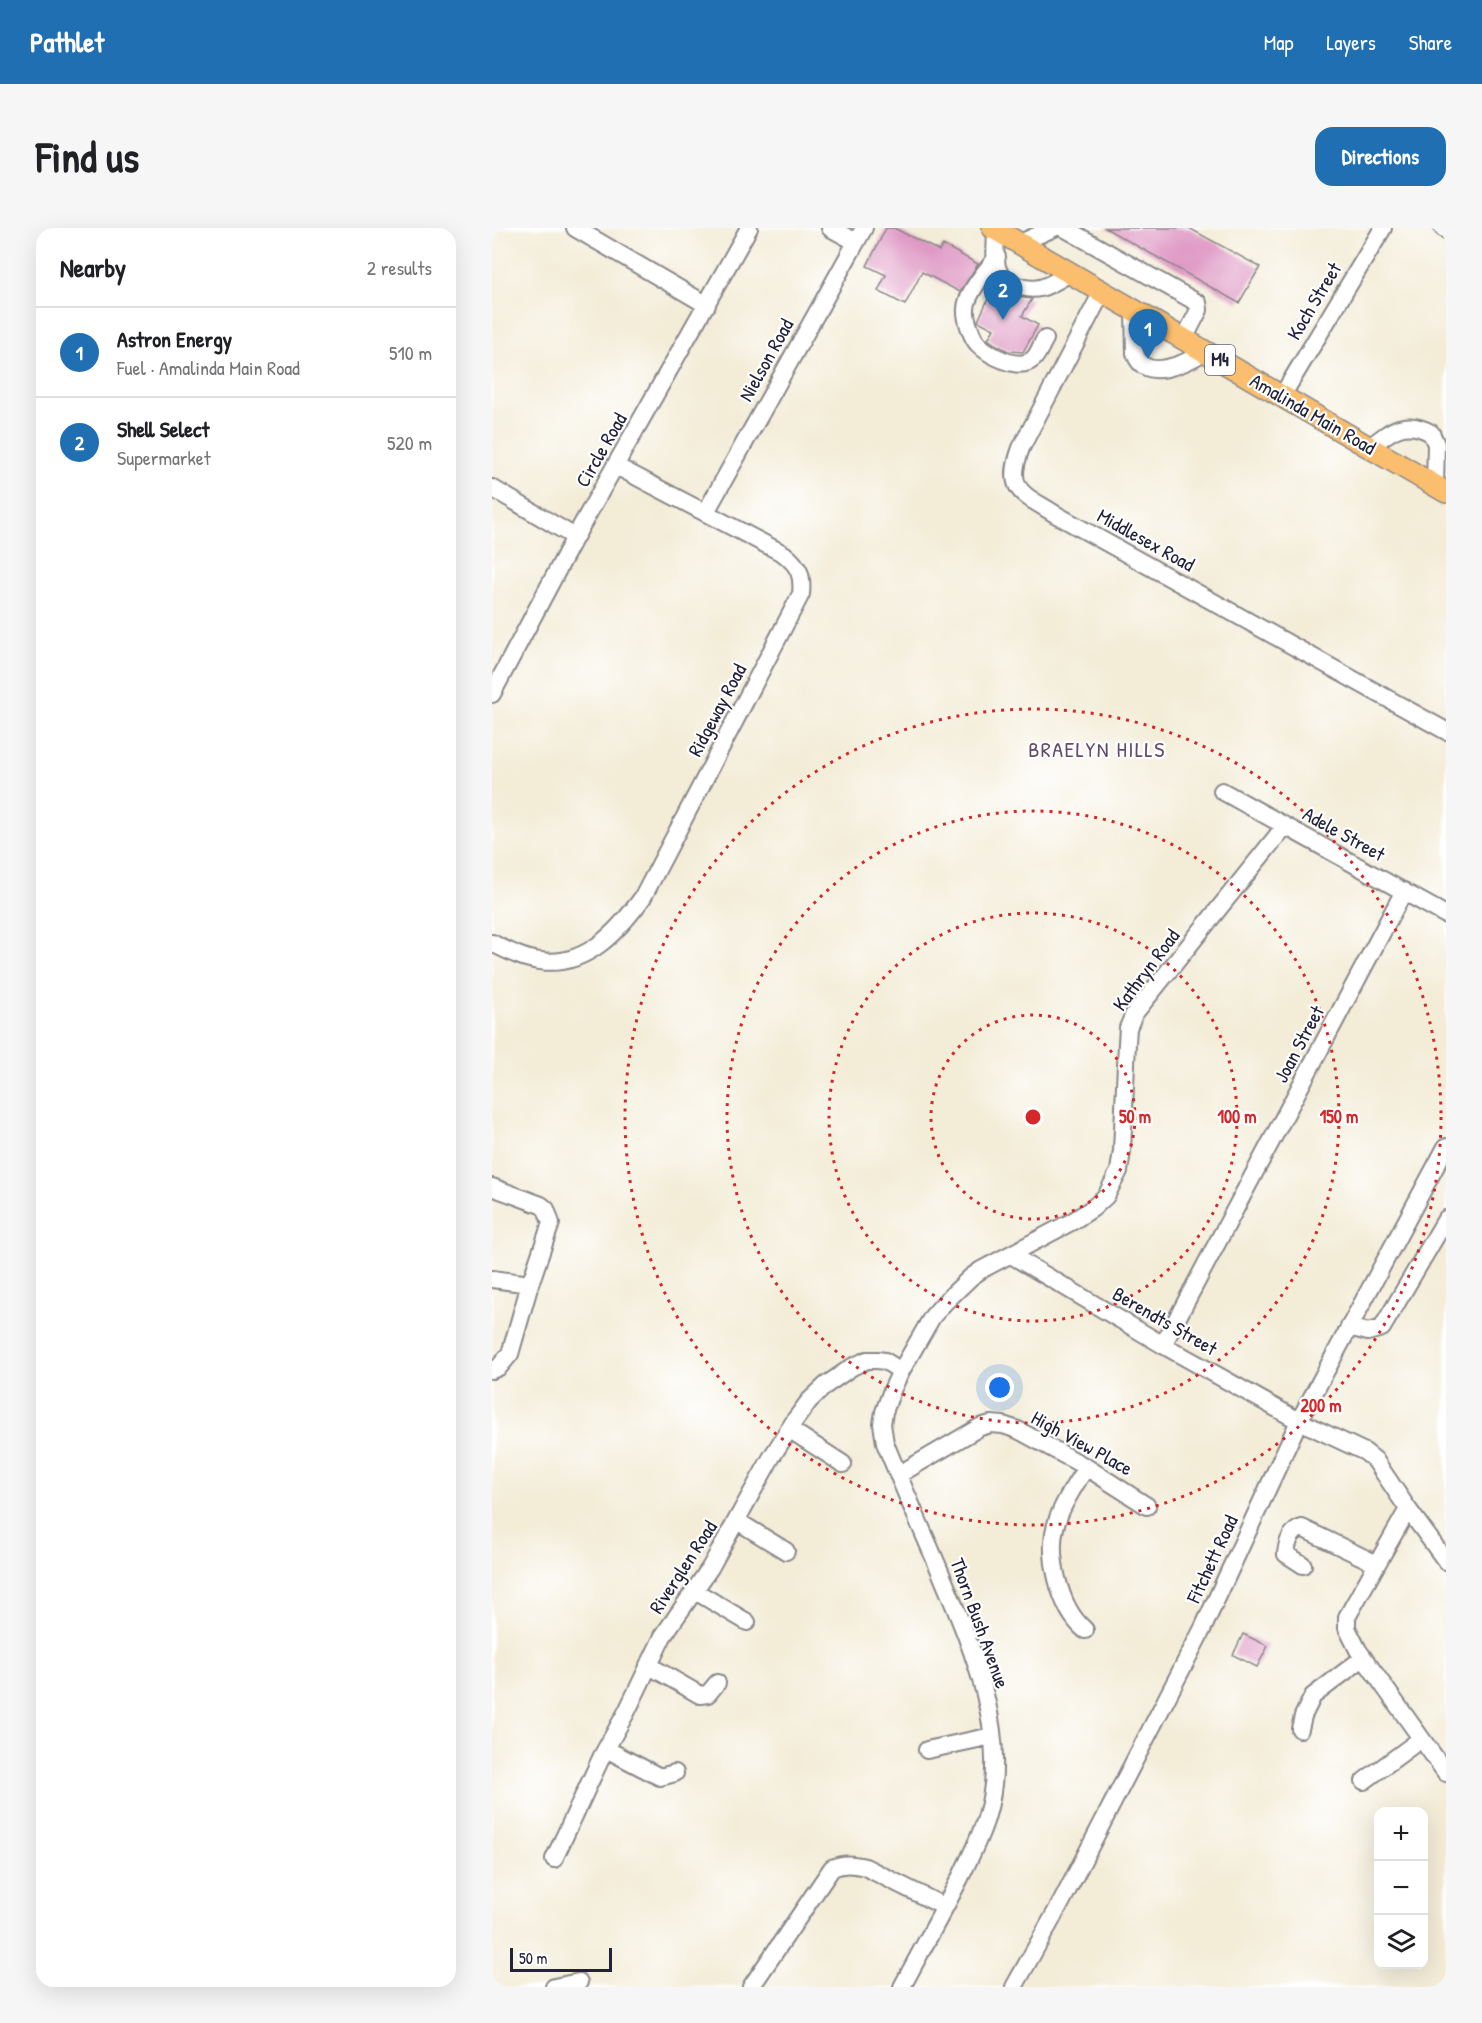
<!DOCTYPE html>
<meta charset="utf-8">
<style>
body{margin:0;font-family:"Patrick Hand",sans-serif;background:#f6f6f6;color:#202124}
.controls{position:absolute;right:18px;bottom:18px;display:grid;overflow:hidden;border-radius:12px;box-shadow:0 6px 24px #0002}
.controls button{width:54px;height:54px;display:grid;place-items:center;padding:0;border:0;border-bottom:2px solid #e0e0e0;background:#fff;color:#202124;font:30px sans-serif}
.scale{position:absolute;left:18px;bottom:15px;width:102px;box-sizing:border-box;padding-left:6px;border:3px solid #22223b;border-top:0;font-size:16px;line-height:21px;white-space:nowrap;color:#22223b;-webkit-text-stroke:4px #fff;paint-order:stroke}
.you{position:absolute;left:508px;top:1160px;width:21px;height:21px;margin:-15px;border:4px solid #fff;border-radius:50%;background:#1a73e8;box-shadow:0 0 0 9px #1a73e833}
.badge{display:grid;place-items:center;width:39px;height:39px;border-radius:50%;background:#1f6fb2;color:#fff;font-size:20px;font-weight:700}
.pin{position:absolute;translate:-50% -50px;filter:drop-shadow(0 2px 3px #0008)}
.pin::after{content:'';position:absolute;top:32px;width:21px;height:18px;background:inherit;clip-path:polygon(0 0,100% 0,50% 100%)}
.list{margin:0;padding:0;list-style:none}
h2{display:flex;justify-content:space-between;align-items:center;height:78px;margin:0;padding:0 24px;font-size:26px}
h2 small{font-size:20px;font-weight:400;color:#757577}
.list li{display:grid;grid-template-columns:39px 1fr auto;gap:18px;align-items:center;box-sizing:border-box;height:90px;padding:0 24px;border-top:2px solid #e0e0e0}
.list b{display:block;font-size:22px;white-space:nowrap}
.list p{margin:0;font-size:20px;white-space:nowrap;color:#757577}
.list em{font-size:20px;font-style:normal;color:#757577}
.icon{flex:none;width:33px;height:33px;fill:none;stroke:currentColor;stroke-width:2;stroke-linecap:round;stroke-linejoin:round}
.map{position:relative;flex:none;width:954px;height:1759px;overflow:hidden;border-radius:18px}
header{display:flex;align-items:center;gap:36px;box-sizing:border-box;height:84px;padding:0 30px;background:#1f6fb2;color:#fff}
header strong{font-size:28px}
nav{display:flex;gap:33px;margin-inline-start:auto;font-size:21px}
.intro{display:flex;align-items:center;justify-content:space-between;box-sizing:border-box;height:144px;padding:0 36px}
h1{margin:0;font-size:42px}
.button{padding:15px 27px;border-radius:18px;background:#1f6fb2;color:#fff;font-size:21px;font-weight:700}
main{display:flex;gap:36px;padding:0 36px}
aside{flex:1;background:#fff;border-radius:18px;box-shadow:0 6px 24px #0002}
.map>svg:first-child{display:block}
.building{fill:#df99c4}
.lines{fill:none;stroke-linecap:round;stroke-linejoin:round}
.minor-casing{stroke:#8a8789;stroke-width:20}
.major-casing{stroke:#8a8789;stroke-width:24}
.minor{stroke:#fff;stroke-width:16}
.major{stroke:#fbbd6e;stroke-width:21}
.ring{fill:none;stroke:#d62828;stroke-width:3;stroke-dasharray:3 6}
.labels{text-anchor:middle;stroke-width:4.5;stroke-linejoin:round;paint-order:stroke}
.shield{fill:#fff;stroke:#646476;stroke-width:1.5}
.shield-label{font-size:18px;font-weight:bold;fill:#22223b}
.street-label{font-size:20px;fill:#22223b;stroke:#fff}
.quarter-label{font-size:22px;letter-spacing:1.5px;fill:#644c6b;stroke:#fff}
.centre{fill:#d62828;stroke:#fff;stroke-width:3}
.ring-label{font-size:18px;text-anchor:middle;font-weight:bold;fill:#d62828;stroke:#fff;stroke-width:4.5;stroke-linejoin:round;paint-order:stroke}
</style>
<header>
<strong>Pathlet</strong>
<nav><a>Map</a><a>Layers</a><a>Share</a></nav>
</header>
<div class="intro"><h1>Find us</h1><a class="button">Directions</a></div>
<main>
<aside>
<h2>Nearby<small>2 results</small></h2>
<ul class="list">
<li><span class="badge">1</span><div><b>Astron Energy</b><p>Fuel · Amalinda Main Road</p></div><em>510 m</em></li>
<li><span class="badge">2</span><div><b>Shell Select</b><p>Supermarket</p></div><em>520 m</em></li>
</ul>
</aside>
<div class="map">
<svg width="954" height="1759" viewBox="0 0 954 1759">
<rect width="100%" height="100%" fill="#fff"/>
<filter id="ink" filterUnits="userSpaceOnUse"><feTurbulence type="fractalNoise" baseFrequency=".0167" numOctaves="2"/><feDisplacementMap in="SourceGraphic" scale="12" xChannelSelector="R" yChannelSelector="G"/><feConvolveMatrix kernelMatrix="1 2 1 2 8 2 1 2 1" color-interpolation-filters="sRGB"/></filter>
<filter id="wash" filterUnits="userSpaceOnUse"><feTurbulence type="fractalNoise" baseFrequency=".008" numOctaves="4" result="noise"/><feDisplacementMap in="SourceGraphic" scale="24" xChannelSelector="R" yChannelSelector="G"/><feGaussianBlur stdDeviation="1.35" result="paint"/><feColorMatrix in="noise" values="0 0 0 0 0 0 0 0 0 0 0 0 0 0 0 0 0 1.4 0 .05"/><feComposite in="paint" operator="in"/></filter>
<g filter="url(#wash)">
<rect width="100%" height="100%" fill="#f3ecd7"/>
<g id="blocks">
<path class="building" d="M394,0H402L447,23L451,17L486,36L468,64L430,44L413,77L386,63L394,47L375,38Z
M613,0H697L768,39L747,75Z
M511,62L526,69L540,71L530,88L546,97L531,124L516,123L503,116L496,111L502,101L486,93L496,71L504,75Z
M751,1406L776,1418L765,1439L741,1427Z"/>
</g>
</g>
<g filter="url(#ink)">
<use href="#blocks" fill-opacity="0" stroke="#8a8789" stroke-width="1.5"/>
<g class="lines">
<defs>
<path id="minor" d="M83,0L215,77
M338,0L364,14
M572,0L706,75L707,82L692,111
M951,0L954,2
M504,2C504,14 501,33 507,44C509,50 516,53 521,56C545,67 558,57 578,45
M528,15L562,0
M505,29C495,42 474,65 474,81C473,90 480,110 486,116C497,127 527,144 541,131C546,127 549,117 553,111
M610,64L529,220C513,263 530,265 563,286L954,503
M642,82L643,125C652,156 695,135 713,123
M790,168L891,0
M878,219C898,203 913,190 939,205L944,216L943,257
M0,260L83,309
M214,284L372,0
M0,466L83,309L257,0
M730,563L954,687
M0,715C16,723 31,731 48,733C94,740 127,702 151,669L309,366C311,347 307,338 292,326L124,238
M0,959L49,977L54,981L59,995L38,1056L18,1126L7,1139L0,1142
M519,1027L671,1117L807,1193L873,1224L883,1232L916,1281L954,1333
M0,1051L38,1056
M857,1099L876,1104L890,1100L954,991
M671,1117L912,663
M297,1201L351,1236
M406,1247L488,1199L499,1196L511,1197L526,1202L594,1239L655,1278
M916,1281L855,1389V1400L866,1422L954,1545
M245,1293L294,1323
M811,1337L794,1326C795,1315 799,1303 810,1300L885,1336
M203,1363L255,1394
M593,1402C567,1380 554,1325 565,1293C571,1274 584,1256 594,1239
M156,1437L208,1467L216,1466L225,1455
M808,1501L811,1488L821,1468L871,1430
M114,1521L168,1549L183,1545
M435,1522L500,1508
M872,1553L929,1511
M62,1631L110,1528L135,1483L171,1408L218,1340L279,1230L303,1192L317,1173L334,1157L360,1139L375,1132H385L393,1133L409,1143
M62,1759L87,1754
M259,1759L340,1640C352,1635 360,1636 373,1639L453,1679
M410,1759C430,1721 451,1684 470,1646C479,1627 489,1608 495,1587C519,1506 478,1415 447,1341C429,1299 410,1257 393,1215L390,1196L392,1184L400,1162L409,1143L440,1089L453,1074L479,1049L489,1042L581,993L601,980L614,968L627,943L630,923L635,815L636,800L642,786L793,598
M522,1759L570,1673L711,1400L807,1193L954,919"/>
<path id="major" d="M501,0L954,264"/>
</defs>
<use href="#minor" class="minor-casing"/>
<use href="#major" class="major-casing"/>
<use href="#minor" class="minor"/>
<use href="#major" class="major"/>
</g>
</g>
<g class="ring">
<circle cx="541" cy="889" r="102"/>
<circle cx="541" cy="889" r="204"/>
<circle cx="541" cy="889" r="306"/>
<circle cx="541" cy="889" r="408"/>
</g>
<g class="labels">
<rect class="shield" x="713" y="117" width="30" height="30" rx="4.5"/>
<g class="shield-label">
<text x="728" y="138">M4</text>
</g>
<g class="street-label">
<text transform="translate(822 73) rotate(-59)" y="7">Koch Street</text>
<text transform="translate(274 132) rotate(-61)" y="7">Nielson Road</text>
<text transform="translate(821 186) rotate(30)" y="7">Amalinda Main Road</text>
<text transform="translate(109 222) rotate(-60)" y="7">Circle Road</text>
<text transform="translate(654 312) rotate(29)" y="7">Middlesex Road</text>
<text transform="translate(225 482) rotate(-62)" y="7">Ridgeway Road</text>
<text transform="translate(852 606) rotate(29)" y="7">Adele Street</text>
<text transform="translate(654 742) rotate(-53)" y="7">Kathryn Road</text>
<text transform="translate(807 816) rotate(-62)" y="7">Joan Street</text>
<text transform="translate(673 1093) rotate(30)" y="7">Berendts Street</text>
<text transform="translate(590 1215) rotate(29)" y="7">High View Place</text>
<text transform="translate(720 1331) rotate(-65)" y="7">Fitchett Road</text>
<text transform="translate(191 1339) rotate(-57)" y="7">Riverglen Road</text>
<text transform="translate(488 1395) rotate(70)" y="7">Thorn Bush Avenue</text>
</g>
<g class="quarter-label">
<text x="605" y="529">BRAELYN HILLS</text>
</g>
</g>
<circle cx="541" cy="889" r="9" class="centre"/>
<g class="ring-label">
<text x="643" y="895">50 m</text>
<text x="745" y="895">100 m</text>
<text x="847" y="895">150 m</text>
<text x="829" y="1184">200 m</text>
</g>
</svg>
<div class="controls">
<button>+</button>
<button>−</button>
<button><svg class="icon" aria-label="layers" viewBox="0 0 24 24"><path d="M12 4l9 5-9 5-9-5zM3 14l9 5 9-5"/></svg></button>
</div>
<div class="scale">50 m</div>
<div class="you"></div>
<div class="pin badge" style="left:656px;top:131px">1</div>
<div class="pin badge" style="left:511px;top:92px">2</div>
</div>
</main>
